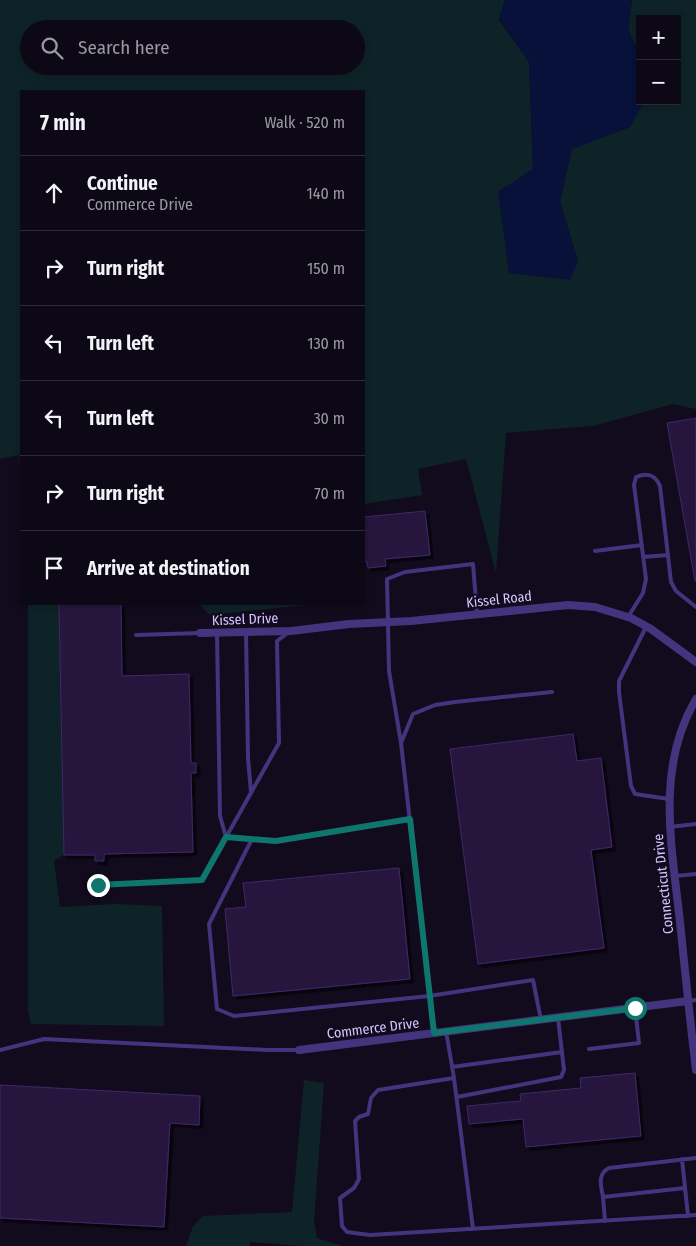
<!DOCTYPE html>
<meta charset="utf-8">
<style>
body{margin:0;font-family:"Fira Sans Condensed",sans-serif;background:#1b1623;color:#f1f3f6}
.controls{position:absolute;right:15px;top:15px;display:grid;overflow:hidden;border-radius:0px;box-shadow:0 2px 8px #0003}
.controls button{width:45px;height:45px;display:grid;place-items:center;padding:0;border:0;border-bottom:1px solid #2d2935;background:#0d0816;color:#f1f3f6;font:25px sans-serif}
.stop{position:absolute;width:15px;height:15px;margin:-11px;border:4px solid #0f766e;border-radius:50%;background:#fff}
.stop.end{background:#0f766e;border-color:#fff;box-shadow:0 1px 5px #0008}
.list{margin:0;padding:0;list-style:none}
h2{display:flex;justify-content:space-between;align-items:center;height:65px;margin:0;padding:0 20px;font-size:21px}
h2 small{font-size:16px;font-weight:400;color:#9a9aa1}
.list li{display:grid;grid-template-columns:32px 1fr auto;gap:15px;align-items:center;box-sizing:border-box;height:75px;padding:0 20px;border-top:1px solid #2d2935}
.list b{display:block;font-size:19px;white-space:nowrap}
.list p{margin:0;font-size:16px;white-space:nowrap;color:#9a9aa1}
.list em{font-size:16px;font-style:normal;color:#9a9aa1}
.icon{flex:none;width:28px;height:28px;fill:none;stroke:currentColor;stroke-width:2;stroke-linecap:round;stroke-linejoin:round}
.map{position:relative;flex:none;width:696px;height:1246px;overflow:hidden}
.search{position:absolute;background:#0d0816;box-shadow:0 2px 8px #0003;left:20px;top:20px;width:345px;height:55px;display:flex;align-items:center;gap:12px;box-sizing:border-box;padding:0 18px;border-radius:28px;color:#9a9aa1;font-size:19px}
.panel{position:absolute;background:#0d0816;box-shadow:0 2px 8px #0003;left:20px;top:90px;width:345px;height:515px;border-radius:0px}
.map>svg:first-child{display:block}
.green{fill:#0e2327;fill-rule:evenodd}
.water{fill:#07113a}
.building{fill:#25163e;stroke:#40276b;filter:url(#shadow)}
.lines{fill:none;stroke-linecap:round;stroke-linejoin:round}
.service{stroke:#43347e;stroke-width:4}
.minor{stroke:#43347e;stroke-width:8}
.route{stroke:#0f766e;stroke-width:6}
.labels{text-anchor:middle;stroke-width:4.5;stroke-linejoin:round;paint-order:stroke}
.street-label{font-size:14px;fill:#d6c6ff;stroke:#110b1d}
</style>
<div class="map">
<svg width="696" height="1246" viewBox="0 0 696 1246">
<defs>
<filter id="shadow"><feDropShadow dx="3.5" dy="3.5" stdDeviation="0" flood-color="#0009"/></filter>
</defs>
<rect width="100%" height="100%" fill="#110b1d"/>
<path class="green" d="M0,0H505L499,20L529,62L533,169L498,192L578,261L560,202L572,148L630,127L644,101H677V19H640V55L628,29L632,0H696V409L673,404L593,426L506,433L496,573L466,459L418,469L422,495L364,504V91H21V487L19,455L0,459ZM29,29H356V66H29Z
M28,604H59L64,855L54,861L60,907L115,904L162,906L164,1026L31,1024L28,1011Z
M199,604H315L210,615Z
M304,1080L324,1083L314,1222L317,1238L343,1246H302L250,1242V1246H186L193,1226L203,1216L292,1212Z"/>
<path class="water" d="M505,0H632L628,29L640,55V101H644L630,127L572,149L560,202L578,261L570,280L509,273L498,192L533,169L529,62L499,19Z"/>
<path class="building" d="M696,418V581H695L667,423Z
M425,511L430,555L385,559L386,566L368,568L367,562H364V517Z
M59,604H121L122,676L189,674L191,763H196V773H191L193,852L104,854V861H95V855H64Z
M573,734L577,761L601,758L612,847L591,850L604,948L478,964L450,749Z
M399,868L410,979L233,996L225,909L246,907L243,883Z
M635,1073L641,1136L526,1147L523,1119L469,1124L467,1106L521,1101L520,1094L581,1088L580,1078Z
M0,1085L200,1096L199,1125L170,1123L164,1227L0,1218Z"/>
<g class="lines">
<path class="service" d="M595,551L642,545
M643,557L668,555
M628,617L643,593L646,579L634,485L636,477C648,472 655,475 660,486L671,582L676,591L696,607
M646,627L619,681V692L631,786L635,794L669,799
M246,632L248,758L251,792
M217,633L220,816L226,837L276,841L409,819
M136,635L200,633
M401,743L413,714L435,705L455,702L552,692
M669,827L696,824
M252,839L209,924L217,1009L234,1016L429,996L533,980L541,1020
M675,876L696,874
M98,885L202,880L279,743L277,641L289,632
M688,1001L696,1000
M446,1031L454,1078L378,1090L371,1098L368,1114L359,1117L355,1121L359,1179L354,1188L340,1198L342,1226L347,1232L370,1235L696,1215
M434,1033L401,743L389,671L387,579L405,572L473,564L477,614
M589,1049L639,1043L635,1008
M0,1050L44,1039L267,1050H298
M452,1067L562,1052
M454,1078L473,1229
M457,1097L561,1077L564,1070L558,1018
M682,1159L688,1216
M685,1188L603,1197C601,1186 597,1174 609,1168L696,1158
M603,1197L605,1221"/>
<path class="minor" d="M200,633L291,631L349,624L411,621L568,605L595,607L631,618L651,629L696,662
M696,699C655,768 672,847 680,922C685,971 690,1021 696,1070
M299,1050L688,1001"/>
</g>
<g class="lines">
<path class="route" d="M98,885L202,880L226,837L276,841L410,819L434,1033L635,1008"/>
</g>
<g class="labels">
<g class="street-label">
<text transform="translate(499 599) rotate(-6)" y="5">Kissel Road</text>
<text transform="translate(245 619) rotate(-2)" y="5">Kissel Drive</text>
<text transform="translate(663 884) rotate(-96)" y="5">Connecticut Drive</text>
<text transform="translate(373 1028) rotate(-7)" y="5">Commerce Drive</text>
</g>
</g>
</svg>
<div class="controls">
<button>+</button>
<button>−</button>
</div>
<div class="stop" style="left:635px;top:1008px"></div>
<div class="stop end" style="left:98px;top:885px"></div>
<div class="search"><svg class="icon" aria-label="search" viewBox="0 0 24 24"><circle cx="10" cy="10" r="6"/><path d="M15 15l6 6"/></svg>Search here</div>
<section class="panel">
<h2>7 min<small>Walk · 520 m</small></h2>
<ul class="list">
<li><svg class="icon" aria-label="ahead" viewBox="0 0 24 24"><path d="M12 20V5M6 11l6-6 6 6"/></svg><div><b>Continue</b><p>Commerce Drive</p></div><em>140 m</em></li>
<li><svg class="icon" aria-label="right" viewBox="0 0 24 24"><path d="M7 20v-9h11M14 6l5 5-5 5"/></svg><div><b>Turn right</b></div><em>150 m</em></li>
<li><svg class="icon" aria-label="left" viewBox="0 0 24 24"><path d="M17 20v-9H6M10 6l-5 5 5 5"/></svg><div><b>Turn left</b></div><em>130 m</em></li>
<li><svg class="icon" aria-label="left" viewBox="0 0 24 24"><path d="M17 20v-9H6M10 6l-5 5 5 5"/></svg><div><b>Turn left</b></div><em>30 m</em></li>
<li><svg class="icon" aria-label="right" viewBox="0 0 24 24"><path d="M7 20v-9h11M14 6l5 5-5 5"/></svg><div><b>Turn right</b></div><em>70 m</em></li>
<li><svg class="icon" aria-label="arrive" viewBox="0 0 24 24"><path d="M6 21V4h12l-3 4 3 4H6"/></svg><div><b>Arrive at destination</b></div></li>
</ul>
</section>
</div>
